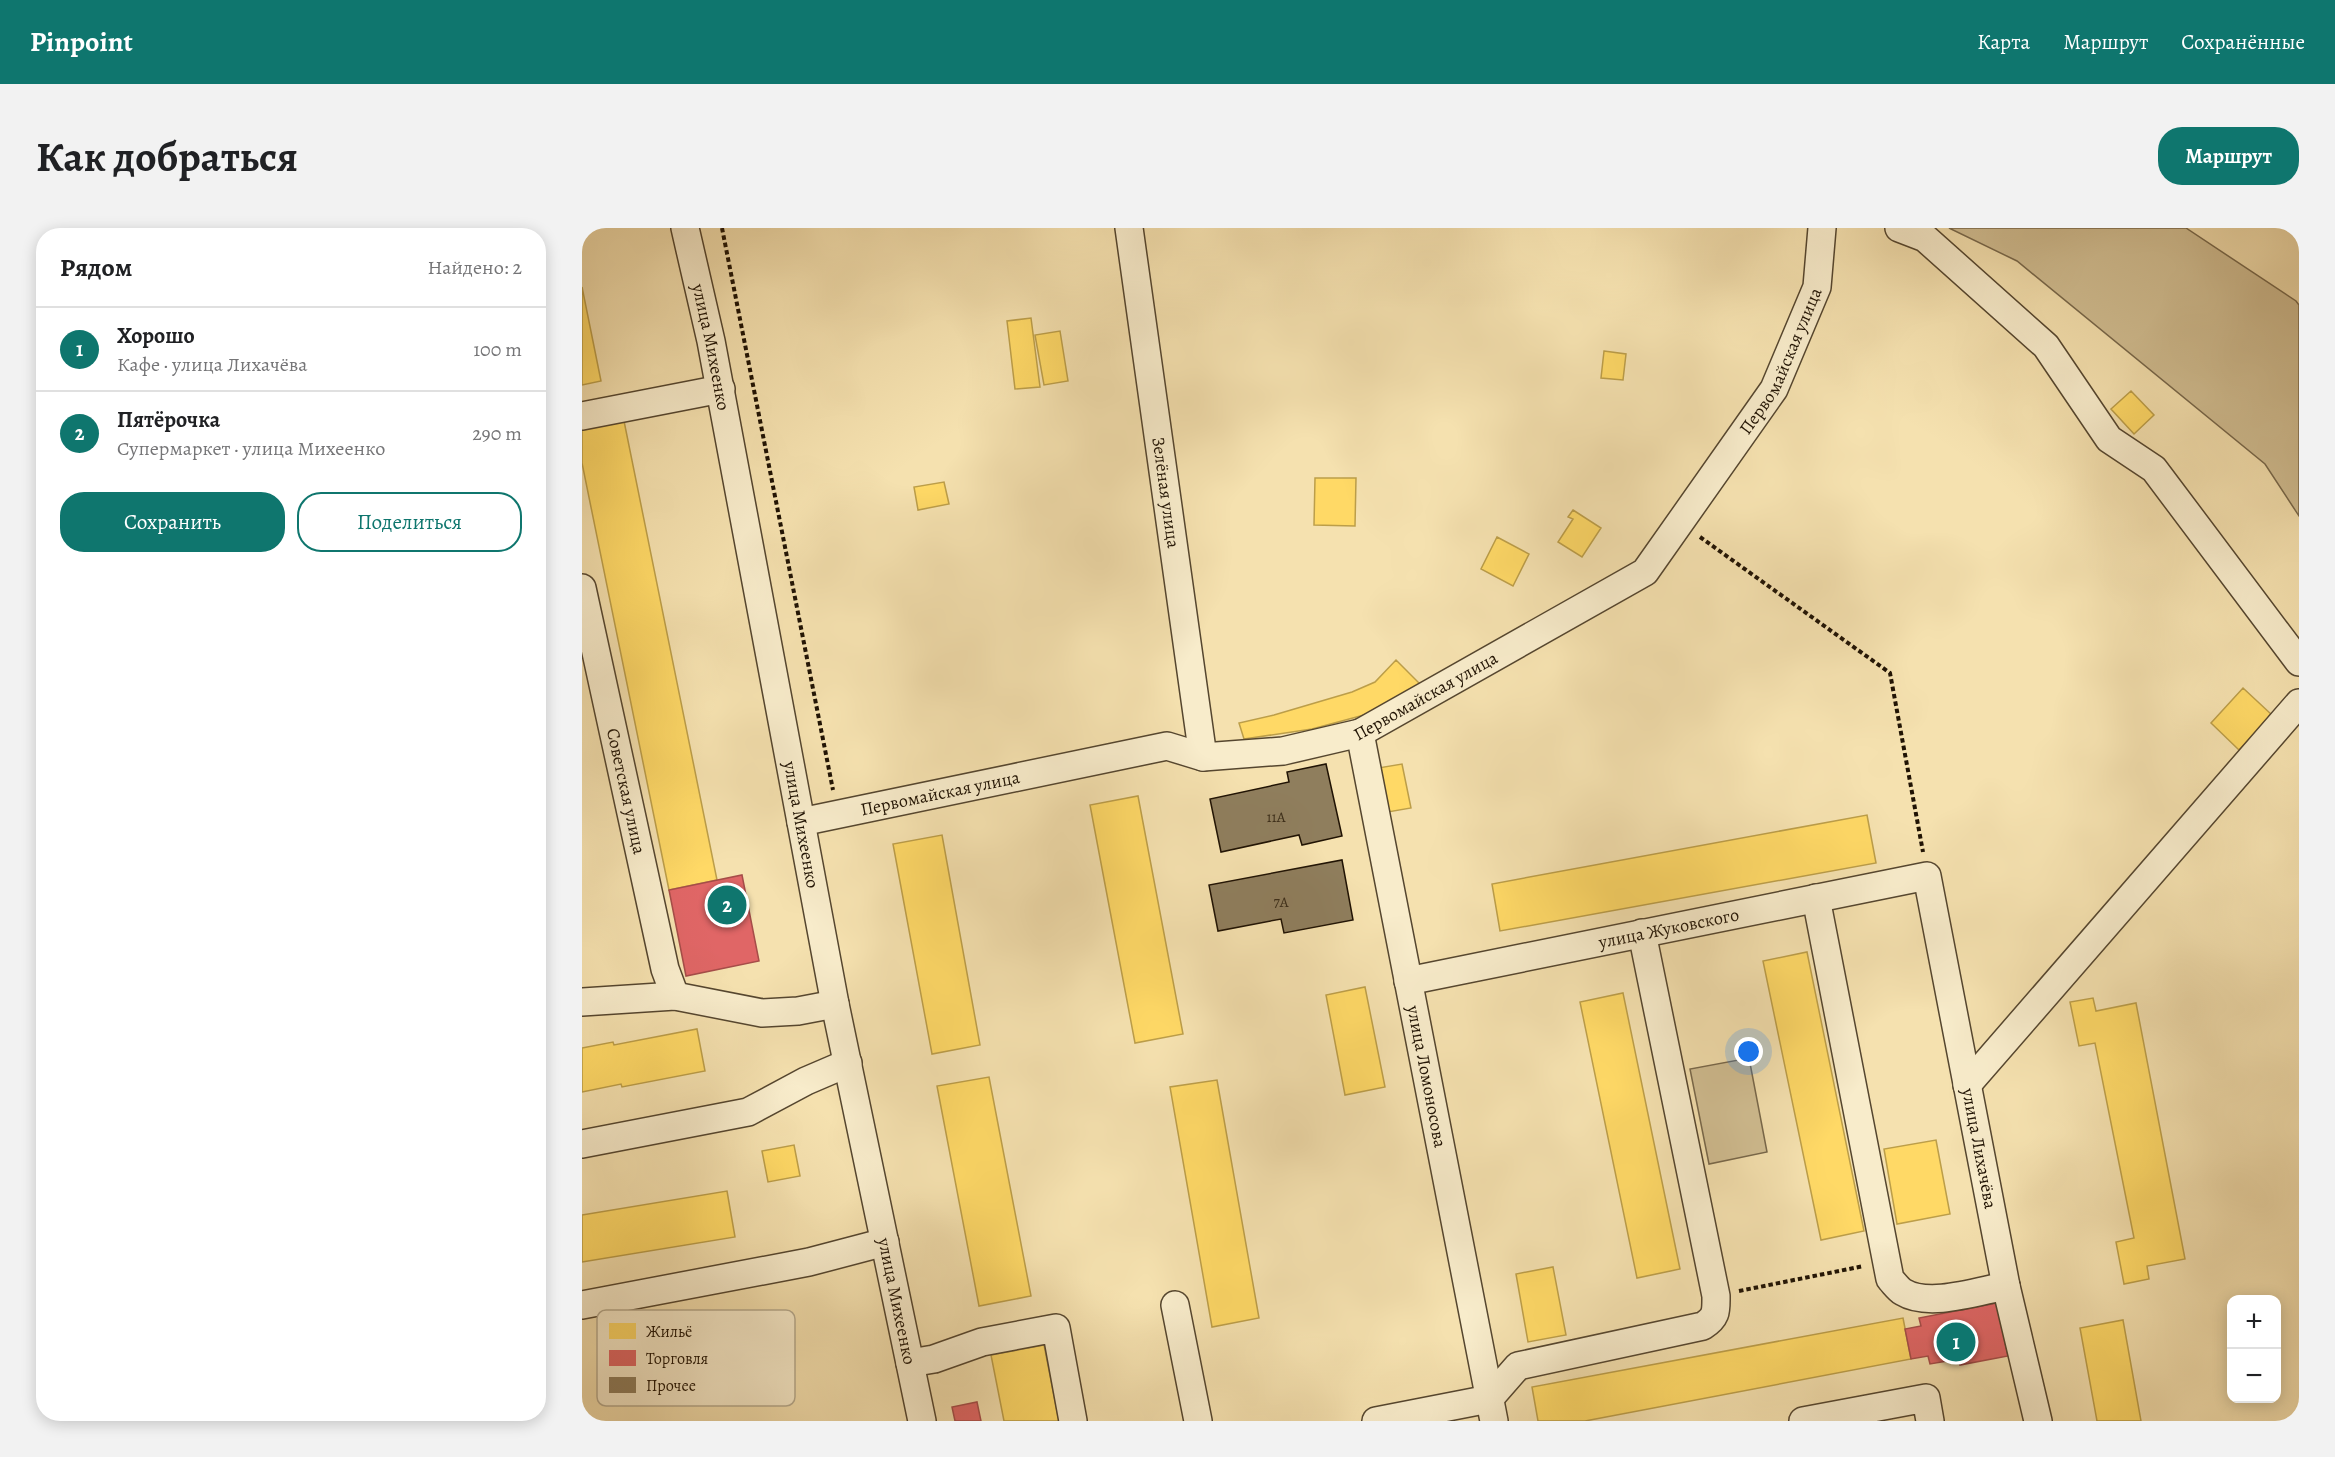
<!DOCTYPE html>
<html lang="ru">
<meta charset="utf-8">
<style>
body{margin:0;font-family:Alegreya,serif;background:#f2f2f2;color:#202124}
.controls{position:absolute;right:18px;bottom:18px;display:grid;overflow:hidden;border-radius:12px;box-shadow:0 3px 15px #0003}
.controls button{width:54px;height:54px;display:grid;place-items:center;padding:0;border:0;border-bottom:2px solid #e0e0e0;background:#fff;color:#202124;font:30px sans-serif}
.you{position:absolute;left:1167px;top:824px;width:21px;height:21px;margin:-15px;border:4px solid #fff;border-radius:50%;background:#1a73e8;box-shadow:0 0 0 9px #1a73e833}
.badge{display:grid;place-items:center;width:39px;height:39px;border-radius:50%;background:#0f766e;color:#fff;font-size:20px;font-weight:700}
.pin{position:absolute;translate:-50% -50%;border:3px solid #fff;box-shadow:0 2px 6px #0006}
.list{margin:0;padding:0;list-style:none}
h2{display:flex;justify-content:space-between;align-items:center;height:78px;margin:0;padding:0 24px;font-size:26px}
h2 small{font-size:20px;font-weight:400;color:#757577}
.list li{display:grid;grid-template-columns:39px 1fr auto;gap:18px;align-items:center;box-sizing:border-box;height:84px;padding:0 24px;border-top:2px solid #e0e0e0}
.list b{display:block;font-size:22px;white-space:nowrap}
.list p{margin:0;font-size:20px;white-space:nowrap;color:#757577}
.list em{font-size:20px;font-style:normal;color:#757577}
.actions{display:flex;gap:12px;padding:18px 24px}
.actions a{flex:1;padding:14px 0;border:2px solid #0f766e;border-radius:24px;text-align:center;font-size:21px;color:#0f766e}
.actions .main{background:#0f766e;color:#fff}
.map{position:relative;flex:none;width:1717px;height:1193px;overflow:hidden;border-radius:24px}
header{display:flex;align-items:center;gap:36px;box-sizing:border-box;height:84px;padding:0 30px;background:#0f766e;color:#fff}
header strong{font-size:28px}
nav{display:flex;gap:33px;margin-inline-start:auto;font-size:21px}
.intro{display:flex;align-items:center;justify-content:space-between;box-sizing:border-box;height:144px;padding:0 36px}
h1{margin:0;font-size:42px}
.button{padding:15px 27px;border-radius:24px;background:#0f766e;color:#fff;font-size:21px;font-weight:700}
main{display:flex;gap:36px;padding:0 36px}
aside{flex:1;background:#fff;border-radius:24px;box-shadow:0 3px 15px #0003}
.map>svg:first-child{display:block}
.green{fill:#d1be92;stroke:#78684b;stroke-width:1.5}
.homes{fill:#ffd966;stroke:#bc9e49;stroke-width:1.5}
.shops{fill:#e06666;stroke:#a64d49;stroke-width:1.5}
.building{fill:#8f7e5d;stroke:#201304;stroke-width:1.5}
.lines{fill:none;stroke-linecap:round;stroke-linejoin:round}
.minor-casing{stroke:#55462f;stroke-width:30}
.path{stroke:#201304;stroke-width:4;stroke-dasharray:4.5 3;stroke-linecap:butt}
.minor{stroke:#f8eccb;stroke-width:27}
.labels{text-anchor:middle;stroke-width:6;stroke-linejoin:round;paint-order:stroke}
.number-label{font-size:15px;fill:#3c2e1a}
.street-label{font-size:18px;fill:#201304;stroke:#f8eccb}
.key{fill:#f8eccb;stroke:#b7ab8f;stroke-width:1.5}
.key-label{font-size:16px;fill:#201304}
</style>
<header>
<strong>Pinpoint</strong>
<nav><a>Карта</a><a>Маршрут</a><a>Сохранённые</a></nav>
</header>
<div class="intro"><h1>Как добраться</h1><a class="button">Маршрут</a></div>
<main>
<aside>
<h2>Рядом<small>Найдено: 2</small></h2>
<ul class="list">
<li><span class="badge">1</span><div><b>Хорошо</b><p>Кафе · улица Лихачёва</p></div><em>100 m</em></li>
<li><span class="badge">2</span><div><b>Пятёрочка</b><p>Супермаркет · улица Михеенко</p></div><em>290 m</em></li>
</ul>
<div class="actions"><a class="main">Сохранить</a><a>Поделиться</a></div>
</aside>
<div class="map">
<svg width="1717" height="1193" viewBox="0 0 1717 1193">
<rect width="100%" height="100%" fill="#f5e1af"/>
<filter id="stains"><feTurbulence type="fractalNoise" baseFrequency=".00333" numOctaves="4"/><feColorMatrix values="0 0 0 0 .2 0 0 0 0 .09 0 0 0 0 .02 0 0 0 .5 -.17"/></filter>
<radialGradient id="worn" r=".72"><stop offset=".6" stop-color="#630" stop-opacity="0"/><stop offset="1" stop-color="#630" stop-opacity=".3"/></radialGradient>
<path class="green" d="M1367,0H1604L1714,73L1717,77V288L1683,236L1435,33Z
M1167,830L1185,924L1127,936L1108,841Z"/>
<path class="homes" d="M0,59L19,153L0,157Z
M449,90L458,159L433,161L425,93Z
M478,103L486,153L462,157L453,107Z
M1022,123L1044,126L1041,152L1019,150Z
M1549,163L1572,187L1552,206L1529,181Z
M42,193L135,652L87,662L0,235V202Z
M733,250H774L773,298L732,297Z
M362,254L367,276L336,282L332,259Z
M991,282L1019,300L1000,329L976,314L991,291L986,289Z
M915,309L947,326L931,358L899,341Z
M814,432L840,458L807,477L782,487L730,501L662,511L657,495L692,487L770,464L793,454Z
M1661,460L1690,487L1657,522L1629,495Z
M820,536L829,580L806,584L796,540Z
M556,568L601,806L553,815L508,577Z
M1285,587L1294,635L918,703L910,656Z
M360,607L398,817L350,826L311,616Z
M1225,724L1282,1003L1239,1012L1181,733Z
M783,759L803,859L763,867L744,767Z
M1041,765L1098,1041L1055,1050L998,774Z
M1511,770L1514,783L1554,775L1603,1031L1565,1038L1567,1051L1542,1056L1534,1014L1552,1010L1513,815L1497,818L1488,774Z
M115,801L123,843L40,859L39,856L0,864V820L31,814L32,817Z
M407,849L449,1068L397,1078L355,858Z
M635,852L677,1090L630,1099L588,859Z
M1354,912L1368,986L1315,996L1302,921Z
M212,917L218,948L186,954L180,923Z
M145,963L153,1009L0,1034V987Z
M971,1039L984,1107L946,1114L934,1046Z
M1321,1090L1329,1131L1003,1193H956L950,1159Z
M1541,1092L1559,1193H1515L1498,1100Z
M462,1117L477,1193H422L409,1127Z"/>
<path class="shops" d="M160,647L177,733L104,748L87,662Z
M1415,1075L1426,1128L1378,1137L1377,1131L1348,1136L1346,1128L1329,1131L1323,1101L1339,1098L1337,1090Z
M395,1174L399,1193H373L370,1179Z"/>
<path class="building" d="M744,536L760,608L720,617L717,607L639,624L628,571L707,554L705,544Z
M760,632L771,692L702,705L699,691L636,703L627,657Z"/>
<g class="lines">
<defs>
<g id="minor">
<path id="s1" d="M103,0L129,113L253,776L340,1193"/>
<path id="s2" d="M547,0L621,529"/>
<path d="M1317,0L1343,10L1464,118L1527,211L1572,241L1717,434"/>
<path d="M0,188L139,161"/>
<path id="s3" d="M0,360L83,741L93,768"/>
<path id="s4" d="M778,505L912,1193"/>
<path id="s5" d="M219,594L585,518L621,529L701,523L778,505L1063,344L1192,161L1235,59L1240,0"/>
<path d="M1234,670L1308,1051C1312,1055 1316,1061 1321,1064C1347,1080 1396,1063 1424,1058"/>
<path id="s6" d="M826,753L1345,648L1424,1058L1456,1193"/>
<path d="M0,774L93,768L180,785L216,783L253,776"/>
<path d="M1385,857L1717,475"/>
<path d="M0,916L166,884L224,853L266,835"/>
<path d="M0,1077L227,1034L303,1014"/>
<path d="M593,1077L616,1193"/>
<path d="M328,1135L352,1131L400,1114L474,1100L491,1193"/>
<path d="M794,1193L907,1171L936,1138L1121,1098C1135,1089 1134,1083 1134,1068L1060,705"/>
<path d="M1221,1193L1344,1170L1348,1193"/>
</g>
</defs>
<use href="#minor" class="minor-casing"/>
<path class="path" d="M140,0L251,562
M1118,309L1308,445L1341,624
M1157,1063L1282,1038"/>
<use href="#minor" class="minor"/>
</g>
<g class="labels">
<g class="number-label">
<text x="694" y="594">11А</text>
<text x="699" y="679">7А</text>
</g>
<g class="street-label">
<text dy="6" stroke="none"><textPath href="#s1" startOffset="122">улица Михеенко</textPath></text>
<text dy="6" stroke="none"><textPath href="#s5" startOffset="1150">Первомайская улица</textPath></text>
<text dy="6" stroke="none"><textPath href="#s2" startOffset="267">Зелёная улица</textPath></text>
<text dy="6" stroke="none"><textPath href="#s5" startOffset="646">Первомайская улица</textPath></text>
<text dy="6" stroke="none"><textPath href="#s3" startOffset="208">Советская улица</textPath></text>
<text dy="6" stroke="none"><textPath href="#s5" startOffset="142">Первомайская улица</textPath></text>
<text dy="6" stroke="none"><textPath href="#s1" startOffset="608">улица Михеенко</textPath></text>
<text dy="6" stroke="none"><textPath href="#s6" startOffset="266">улица Жуковского</textPath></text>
<text dy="6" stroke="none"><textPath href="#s4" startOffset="350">улица Ломоносова</textPath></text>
<text dy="6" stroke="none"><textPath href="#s6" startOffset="807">улица Лихачёва</textPath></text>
<text dy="6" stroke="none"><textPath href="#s1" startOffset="1094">улица Михеенко</textPath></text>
</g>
</g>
<rect x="15" y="1082" width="198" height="96" rx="9" class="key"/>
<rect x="27" y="1095" width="27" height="16" fill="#ffd966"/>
<rect x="27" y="1122" width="27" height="16" fill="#e06666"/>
<rect x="27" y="1149" width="27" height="16" fill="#8f7e5d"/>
<g class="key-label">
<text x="64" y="1109">Жильё</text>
<text x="64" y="1136">Торговля</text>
<text x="64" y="1163">Прочее</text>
</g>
<rect width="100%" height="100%" filter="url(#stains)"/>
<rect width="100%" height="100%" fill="url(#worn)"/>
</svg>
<div class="controls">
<button>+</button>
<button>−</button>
</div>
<div class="you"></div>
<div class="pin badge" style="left:1374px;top:1114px">1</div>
<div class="pin badge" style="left:145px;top:677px">2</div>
</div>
</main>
